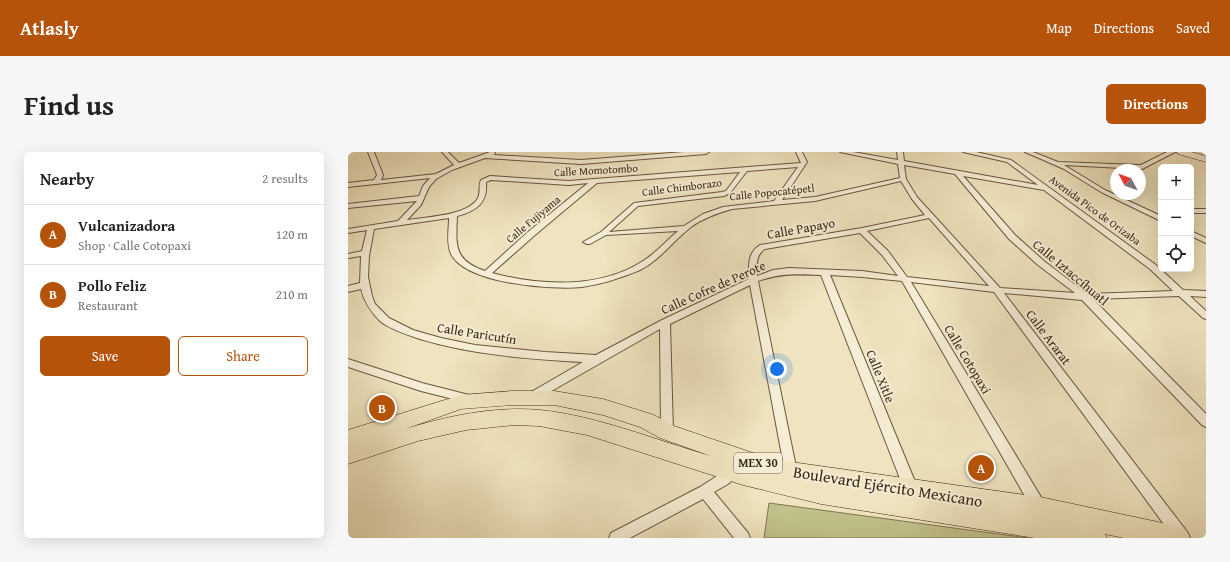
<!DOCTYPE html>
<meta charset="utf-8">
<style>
body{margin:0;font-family:"Gentium Book Plus",serif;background:#f6f6f6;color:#222}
.controls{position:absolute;right:12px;top:12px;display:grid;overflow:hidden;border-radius:6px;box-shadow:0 4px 16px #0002}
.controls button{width:36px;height:36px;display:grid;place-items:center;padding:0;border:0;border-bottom:1px solid #e0e0e0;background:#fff;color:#222;font:20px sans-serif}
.compass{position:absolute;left:762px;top:12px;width:36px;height:36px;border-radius:50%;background:#fff;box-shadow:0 4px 16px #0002;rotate:311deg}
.you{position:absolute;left:429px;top:217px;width:14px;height:14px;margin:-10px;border:3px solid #fff;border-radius:50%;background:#1a73e8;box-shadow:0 0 0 6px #1a73e833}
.badge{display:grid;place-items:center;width:26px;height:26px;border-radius:50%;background:#b45309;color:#fff;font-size:13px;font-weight:700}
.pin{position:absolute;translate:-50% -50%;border:2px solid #fff;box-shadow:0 1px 4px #0006}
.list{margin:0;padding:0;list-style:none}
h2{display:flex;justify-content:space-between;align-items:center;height:52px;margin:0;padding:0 16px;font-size:17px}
h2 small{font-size:13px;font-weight:400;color:#767676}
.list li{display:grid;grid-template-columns:26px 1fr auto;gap:12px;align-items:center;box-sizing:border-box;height:60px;padding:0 16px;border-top:1px solid #e0e0e0}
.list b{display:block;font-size:15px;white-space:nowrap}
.list p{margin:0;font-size:13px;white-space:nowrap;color:#767676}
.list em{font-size:13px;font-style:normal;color:#767676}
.actions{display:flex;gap:8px;padding:12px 16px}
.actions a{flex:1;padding:9px 0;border:1px solid #b45309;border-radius:6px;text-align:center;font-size:14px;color:#b45309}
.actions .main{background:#b45309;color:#fff}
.icon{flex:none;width:22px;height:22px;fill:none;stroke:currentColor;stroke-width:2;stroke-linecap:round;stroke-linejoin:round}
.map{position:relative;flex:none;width:858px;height:386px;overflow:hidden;border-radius:6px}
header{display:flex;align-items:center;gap:24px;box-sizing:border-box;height:56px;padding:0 20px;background:#b45309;color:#fff}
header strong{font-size:19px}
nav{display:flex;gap:22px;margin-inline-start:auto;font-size:14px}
.intro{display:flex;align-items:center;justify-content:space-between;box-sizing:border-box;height:96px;padding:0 24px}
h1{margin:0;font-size:28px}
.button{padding:10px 18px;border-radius:6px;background:#b45309;color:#fff;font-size:14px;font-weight:700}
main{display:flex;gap:24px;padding:0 24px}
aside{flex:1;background:#fff;border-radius:6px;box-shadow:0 4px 16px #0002}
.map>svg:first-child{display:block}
.green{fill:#c1c18c;stroke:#7e7450}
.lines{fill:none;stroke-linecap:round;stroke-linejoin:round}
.street-casing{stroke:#68563f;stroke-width:2}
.secondary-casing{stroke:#3b2714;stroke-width:1}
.primary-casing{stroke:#3b2714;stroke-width:1}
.street{fill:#f5edd5;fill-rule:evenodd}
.secondary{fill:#f5edd5;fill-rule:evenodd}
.primary{fill:#efe4bf;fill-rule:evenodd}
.labels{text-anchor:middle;stroke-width:4;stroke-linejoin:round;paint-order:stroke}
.far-street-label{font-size:11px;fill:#3b2714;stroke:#f5edd5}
.shield{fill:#f5edd5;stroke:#73624e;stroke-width:1}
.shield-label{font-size:12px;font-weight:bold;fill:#3b2714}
.street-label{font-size:13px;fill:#3b2714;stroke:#f5edd5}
.near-street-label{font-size:16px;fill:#3b2714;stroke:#f5edd5}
</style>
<header>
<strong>Atlasly</strong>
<nav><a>Map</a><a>Directions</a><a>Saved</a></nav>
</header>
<div class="intro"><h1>Find us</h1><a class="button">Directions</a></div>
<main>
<aside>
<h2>Nearby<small>2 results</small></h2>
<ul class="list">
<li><span class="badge">A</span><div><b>Vulcanizadora</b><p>Shop · Calle Cotopaxi</p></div><em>120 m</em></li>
<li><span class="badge">B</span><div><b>Pollo Feliz</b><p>Restaurant</p></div><em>210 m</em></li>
</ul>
<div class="actions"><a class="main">Save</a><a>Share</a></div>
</aside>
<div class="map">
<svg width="858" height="386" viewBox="0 0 858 386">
<rect width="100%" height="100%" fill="#efe4bf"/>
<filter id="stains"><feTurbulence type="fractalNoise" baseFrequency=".005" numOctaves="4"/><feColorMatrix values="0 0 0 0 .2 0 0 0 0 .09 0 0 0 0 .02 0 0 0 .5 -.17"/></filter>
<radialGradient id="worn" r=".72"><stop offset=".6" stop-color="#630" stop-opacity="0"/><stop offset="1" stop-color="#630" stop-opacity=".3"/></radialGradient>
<path class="green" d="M421,351L680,386H416Z"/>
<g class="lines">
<defs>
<path id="street" d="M20,0H26L35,23L33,28L88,22L106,13L94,0H100L111,11L142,0H147L146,3L233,8L336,0H361L358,2L233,12L137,6L104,18L88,27L81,35L73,53L59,68C77,65 120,64 130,46C133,39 130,34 133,28L142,24L221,29L453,11L448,0H454L459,10L434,48L467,45L552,26L550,12L492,0H505L550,8L549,0H555L556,9L690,33L659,10L615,0H628L663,8L808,113L835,138L858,139V145L842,144L858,159V167L855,166L831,144L745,147L858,262V275L854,273L734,148L656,141L840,381L842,386H826L646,140L563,130L696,350L698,355L696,360L691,361L686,360L554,129L514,125L482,123L570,337L568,341L563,343L558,341L556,337L473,123C449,122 433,121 410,129L449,320L448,324L443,326L438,324L437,320L402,133L322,172L325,280L323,283L319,285L315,283L313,280L312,177L186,249L182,250L178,249L176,246L178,243L235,210C181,207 125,203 72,187C60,183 44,178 33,170C23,160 16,150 13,137L0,140V134L12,131L13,104L0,106V102L14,99L19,78L0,81V77L50,69L69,49L0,56V52L71,44L75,34L82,26L0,35V31L26,28L29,23ZM556,13L607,22L661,87L690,113L727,141L652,136L569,45L558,27ZM450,15L426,49L375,55L355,62L336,74L261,80L290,54L376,44L382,41L399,19ZM392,20L378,39L374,40L286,51L253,80L235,90L239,92H242L258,83L330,79C318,89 308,101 295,109C252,137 192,134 144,121L187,83L249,31ZM615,24L696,38L802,117L825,139L739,142L696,109L667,83ZM143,28L221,33L240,31L181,79L137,119C105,108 108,93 109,64C128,59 140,51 138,30ZM553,29L564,47L577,63L514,76L412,93C399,101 401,114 401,127L314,168L248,203L197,200L127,193L93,186L65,178L41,166L27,152L24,144L20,125L21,104L26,77L101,66C101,77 98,91 103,102C118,132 204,138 234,135C254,132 273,126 292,118C312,108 325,89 343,75C355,66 370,61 384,57L467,49ZM581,66L641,134L559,125L540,99L519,79ZM512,81L534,103L550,124L514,119L441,116L425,118L409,124C409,114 407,103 417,97Z
M677,0H685L710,10L793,13L819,0H827L794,17L716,13L757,38L813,64V69L753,40L716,17Z
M843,57H858V61H843Z
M843,79L858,86V91L843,84Z
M0,207L74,231L121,243L125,244L127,247L125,250L121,251L73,239L0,215Z
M383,315L388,317L389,321L388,325L380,332L366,340L400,381L402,386H386L355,347L282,386H261L263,381L352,335Z"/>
<path id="secondary" d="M829,0H843L858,4V10L830,2Z"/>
<path id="primary" d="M164,239H206L255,247L306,263L326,274L405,301L443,310L692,345L829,374L838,378L841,386H776L757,382L759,386H687L473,352L395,333L239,283L191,274L166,273L118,278L70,289L0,312V278L113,243ZM164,253H206L255,263L292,275L312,286L363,304C307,288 250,264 192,258C146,254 100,264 57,277L113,257Z"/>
</defs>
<use href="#street" class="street-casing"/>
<use href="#secondary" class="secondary-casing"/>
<use href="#primary" class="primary-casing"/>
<use href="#street" class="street"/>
<use href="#secondary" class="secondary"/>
<use href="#primary" class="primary"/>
</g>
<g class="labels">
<g class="far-street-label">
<text transform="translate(248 18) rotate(-3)" y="4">Calle Momotombo</text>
<text transform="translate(334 35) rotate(-7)" y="4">Calle Chimborazo</text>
<text transform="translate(424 40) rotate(-6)" y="4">Calle Popocatépetl</text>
<text transform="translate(747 58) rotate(36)" y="4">Avenida Pico de Orizaba</text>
<text transform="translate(185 67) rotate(-40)" y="4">Calle Fujiyama</text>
</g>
<rect class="shield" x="386" y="301" width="48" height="20" rx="3"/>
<g class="shield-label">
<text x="410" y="315">MEX 30</text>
</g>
<g class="street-label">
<text transform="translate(453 76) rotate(-10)" y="5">Calle Papayo</text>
<text transform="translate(723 120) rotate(40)" y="5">Calle Iztaccíhuatl</text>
<text transform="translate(365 135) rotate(-24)" y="5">Calle Cofre de Perote</text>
<text transform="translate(129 181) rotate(9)" y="5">Calle Paricutín</text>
<text transform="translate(701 185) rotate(53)" y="5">Calle Ararat</text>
<text transform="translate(620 207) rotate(59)" y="5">Calle Cotopaxi</text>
<text transform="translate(533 224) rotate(68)" y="5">Calle Xitle</text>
</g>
<g class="near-street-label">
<text transform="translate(540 334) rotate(9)" y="6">Boulevard Ejército Mexicano</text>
</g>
</g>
<rect width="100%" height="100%" filter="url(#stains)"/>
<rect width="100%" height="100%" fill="url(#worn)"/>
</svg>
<div class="controls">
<button>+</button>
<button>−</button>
<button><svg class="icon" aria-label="locate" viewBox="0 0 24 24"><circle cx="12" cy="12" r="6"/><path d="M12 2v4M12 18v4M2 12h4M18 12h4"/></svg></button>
</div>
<svg class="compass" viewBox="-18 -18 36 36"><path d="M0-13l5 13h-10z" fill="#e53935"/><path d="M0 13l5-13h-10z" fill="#767676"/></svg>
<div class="you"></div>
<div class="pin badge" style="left:633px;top:316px">A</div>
<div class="pin badge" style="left:34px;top:256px">B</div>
</div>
</main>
